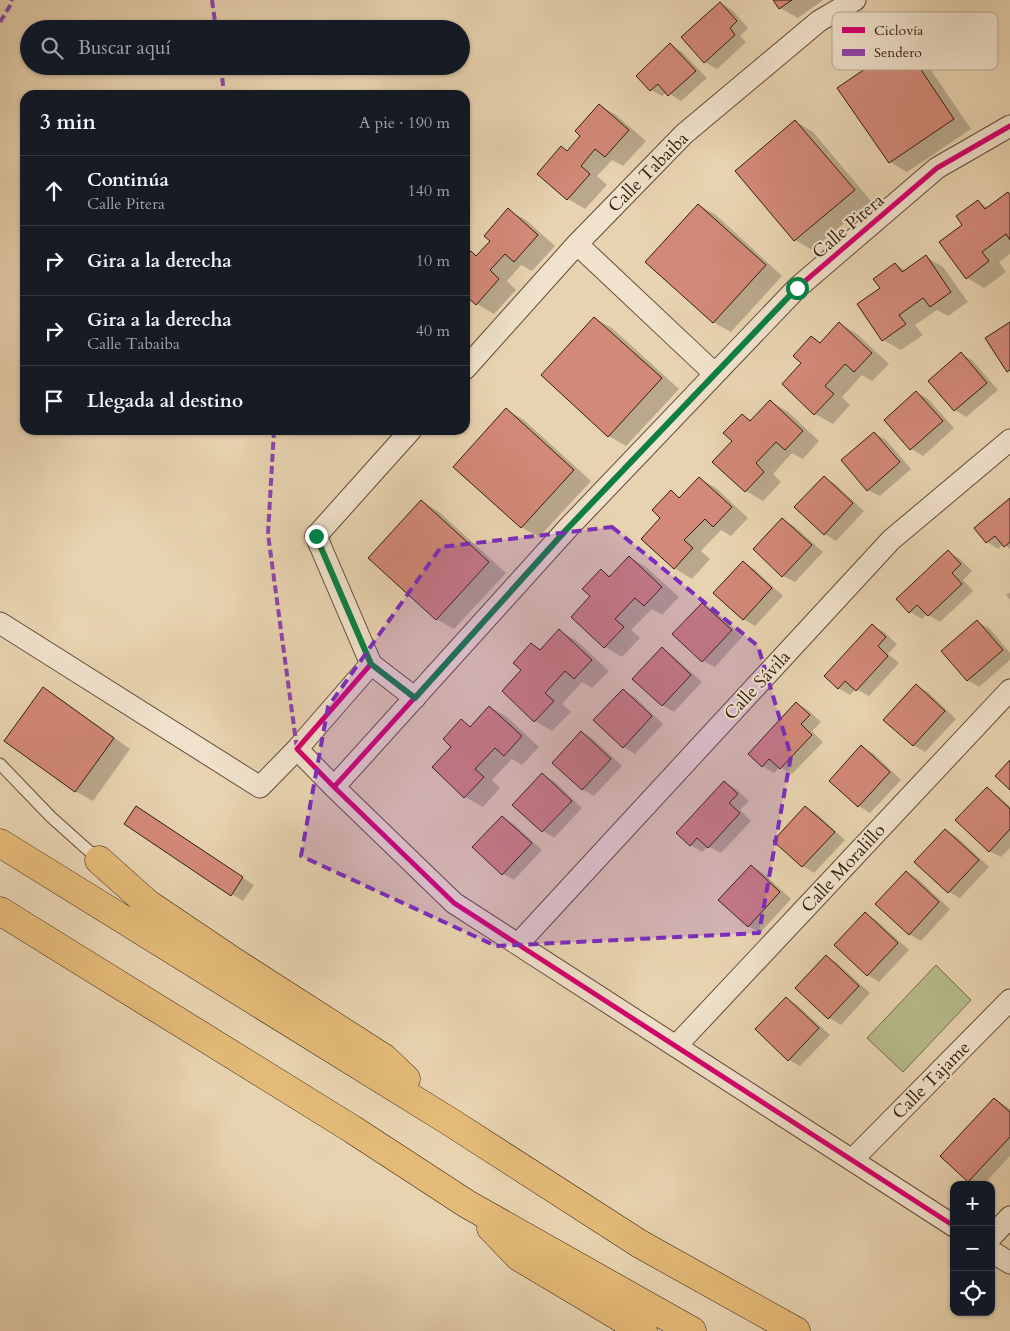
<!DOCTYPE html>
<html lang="es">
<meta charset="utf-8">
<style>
body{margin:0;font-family:Cardo,serif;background:#242831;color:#f1f3f6}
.controls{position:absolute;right:15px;bottom:15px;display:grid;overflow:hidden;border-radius:10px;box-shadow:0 1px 4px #0004}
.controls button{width:45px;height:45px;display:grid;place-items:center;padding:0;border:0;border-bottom:1px solid #363941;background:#171b24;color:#f1f3f6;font:25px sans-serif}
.stop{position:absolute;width:15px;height:15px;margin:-11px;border:4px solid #0b8043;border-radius:50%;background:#fff}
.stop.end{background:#0b8043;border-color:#fff;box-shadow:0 1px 5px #0008}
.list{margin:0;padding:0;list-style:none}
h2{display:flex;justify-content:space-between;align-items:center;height:65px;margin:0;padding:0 20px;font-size:21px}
h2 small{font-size:16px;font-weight:400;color:#9ea1a6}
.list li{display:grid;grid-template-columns:32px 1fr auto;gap:15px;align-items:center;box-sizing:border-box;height:70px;padding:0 20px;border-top:1px solid #363941}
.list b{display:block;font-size:19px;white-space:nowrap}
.list p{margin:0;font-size:16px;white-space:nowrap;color:#9ea1a6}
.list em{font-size:16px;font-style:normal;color:#9ea1a6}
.icon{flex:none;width:28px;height:28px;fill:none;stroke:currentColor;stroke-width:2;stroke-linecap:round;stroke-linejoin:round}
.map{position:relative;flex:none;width:1010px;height:1331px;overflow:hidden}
.search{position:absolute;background:#171b24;box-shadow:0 1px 4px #0004;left:20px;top:20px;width:450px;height:55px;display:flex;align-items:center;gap:12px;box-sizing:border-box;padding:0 18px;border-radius:28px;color:#9ea1a6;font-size:19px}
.panel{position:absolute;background:#171b24;box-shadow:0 1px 4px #0004;left:20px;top:90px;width:450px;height:345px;border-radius:15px}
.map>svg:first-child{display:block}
.green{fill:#b7bc8a;stroke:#746c4c}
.shadow{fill:#0003}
.building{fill:#d38978;stroke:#321d0d}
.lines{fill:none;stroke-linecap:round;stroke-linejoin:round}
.lane-casing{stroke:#604a36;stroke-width:13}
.street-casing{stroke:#604a36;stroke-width:23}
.highway-casing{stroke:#321d0d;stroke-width:29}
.lane{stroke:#f0e2cc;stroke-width:11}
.street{stroke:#f0e2cc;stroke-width:21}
.highway{stroke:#e4ba78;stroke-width:28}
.quiet{stroke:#8e44ad;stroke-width:4;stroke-dasharray:8 4;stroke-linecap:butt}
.cycleway-casing{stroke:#f0e2cc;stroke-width:8}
.cycleway{stroke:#d6006c;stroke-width:5}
.route{stroke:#0b8043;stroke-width:6}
.marked{fill:#7b2cbf;fill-opacity:0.2;stroke:#7b2cbf;stroke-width:4;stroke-dasharray:10 6;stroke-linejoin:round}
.labels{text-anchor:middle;stroke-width:4;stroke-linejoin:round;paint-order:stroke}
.street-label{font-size:18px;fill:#321d0d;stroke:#f0e2cc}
.key{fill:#f0e2cc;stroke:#b7a793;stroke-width:1}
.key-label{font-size:14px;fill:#321d0d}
</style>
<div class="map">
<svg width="1010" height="1331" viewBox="0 0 1010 1331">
<rect width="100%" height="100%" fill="#e8d3b0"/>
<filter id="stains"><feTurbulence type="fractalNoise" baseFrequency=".004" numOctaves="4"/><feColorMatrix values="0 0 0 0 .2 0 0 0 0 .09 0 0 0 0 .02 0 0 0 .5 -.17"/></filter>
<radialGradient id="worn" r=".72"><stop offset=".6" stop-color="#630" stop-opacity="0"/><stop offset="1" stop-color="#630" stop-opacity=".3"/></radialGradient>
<path class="green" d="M936,965L971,1000L903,1072L867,1038Z"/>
<path class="shadow" d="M775,0H823L798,18L780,8Z
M720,3L732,10L748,28L740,36L746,42L717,69L705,62Z
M903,44L920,54L971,129L907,172L890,162Z
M671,45L682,52L707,78L681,101L667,92L662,96L651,90Z
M599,105L616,115L646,141L623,166L612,160L597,176L607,185L585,209L568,199L562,148L569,152L582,136Z
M796,122L813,132L871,201L812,250L795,240Z
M1008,194L1010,195V254L999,262L1006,272L984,288L967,278L964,226L978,202L989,208Z
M699,205L716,215L782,276L731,332L713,322Z
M508,210L526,220L555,246L532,271L521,265L507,281L516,290L494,314L477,304L465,294V259L471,253L477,256L491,241Z
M926,257L943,267L968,302L948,316L937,310L915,325L923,335L901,350L883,340L858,305L881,288L896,264L906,271Z
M594,318L612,328L679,389L626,446L609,436Z
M840,324L857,334L889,364L872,381L862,375L842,397L850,405L833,424L815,414L803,363L811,337L822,343Z
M961,354L972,360L998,390L966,417L955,410Z
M916,392L928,399L954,428L923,456L911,449Z
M770,401L788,412L819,441L803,459L792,453L773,474L781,482L763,501L746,491L714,462L733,441L742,415L752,421Z
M507,410L524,420L591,481L539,537L521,527Z
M874,433L886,440L911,469L880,496L868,490Z
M824,477L835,484L864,511L836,541L825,534Z
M699,478L716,488L748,518L731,536L721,530L701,551L710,559L692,579L674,568L662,518L671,492L681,498Z
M1010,500V549L1004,544L998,549L987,542Z
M422,501L439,512L506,573L454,629L436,619Z
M783,519L794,526L823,552L795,582L783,576Z
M948,552L960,559L972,571L963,580L973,591L940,622L927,614L922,619L910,612Z
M629,557L646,567L679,597L662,615L652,609L631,630L640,638L622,657L605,647L573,617L592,596L601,571L611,576Z
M743,562L754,569L783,596L755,626L743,619Z
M1010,592V600L1006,595Z
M702,604L714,611L742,637L715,667L703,661Z
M977,622L989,628L1010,653V660L979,687L968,680Z
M872,625L884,632L897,644L888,654L899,663L869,696L856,689L850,695L838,688Z
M560,631L577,641L609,671L592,688L582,682L562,704L571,712L552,731L535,721L523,670L532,645L542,650Z
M662,649L673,656L702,682L674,712L662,705Z
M916,686L928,692L956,719L925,752L913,745Z
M43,689L61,699L130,749L93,801L75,791Z
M623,691L635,697L663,724L635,754L624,747Z
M796,703L808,710L821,722L812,731L823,742L792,774L780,767L774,773L762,766Z
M490,707L507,717L539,747L522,765L512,759L492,780L500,788L483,807L465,797L433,767L453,747L462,721L471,727Z
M582,732L593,739L622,766L594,796L582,789Z
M861,747L873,753L901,780L870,813L859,806Z
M543,775L554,781L582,808L554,838L543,831L514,805Z
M724,782L736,789L749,801L740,810L751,821L721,853L708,846L702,852L690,845Z
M987,789L998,796L1010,806V848L1001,857L989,851Z
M137,807L254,885L243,901L231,894Z
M806,807L817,814L845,840L814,873L803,866L775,841Z
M502,817L514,824L542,850L514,880L503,874Z
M946,830L957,837L989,867L960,898L949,892Z
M751,867L763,873L791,899L760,933L748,926Z
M906,872L918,879L950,909L921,941L909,934Z
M865,913L876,920L909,950L879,982L868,975Z
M826,956L837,963L870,993L841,1025L829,1018L797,988Z
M786,998L797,1005L830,1035L800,1066L789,1060Z
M995,1099L1010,1109V1156L983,1185H974L969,1181Z"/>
<path class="building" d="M773,0H792L779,9Z
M720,2L737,21L730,28L735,35L704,63L681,37Z
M670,43L696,71L668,96L658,84L650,91L636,76Z
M903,43L954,119L889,163L837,88Z
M599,104L629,130L605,157L595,149L581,166L590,174L567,200L537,174L561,146L567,151L580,136L575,131Z
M795,120L855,190L794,241L735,171Z
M1008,192L1010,195V240L1006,234L982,252L989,261L966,279L939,242L962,225L956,216L978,200L985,209Z
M698,204L766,265L713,323L645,262Z
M508,208L538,235L514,262L505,254L490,270L499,279L476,305L465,295V257L471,251L476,256L490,241L484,236Z
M926,255L951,292L930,307L923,298L899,315L906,324L882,341L857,304L880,288L873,279L895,263L902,272Z
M594,317L662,378L608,437L541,375Z
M839,322L872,353L854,372L845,364L825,386L834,394L814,415L782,384L801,363L793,356L811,336L820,343Z
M1010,322V370L1007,372L985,338Z
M961,352L987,383L954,411L928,381Z
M916,391L943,421L910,450L884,420Z
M770,400L803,431L785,450L776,442L756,463L764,472L745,492L712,462L732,441L723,433L742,414L750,421Z
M506,408L574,470L521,528L453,467Z
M874,432L900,462L867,491L841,460Z
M824,476L853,503L824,535L794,507Z
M699,477L732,507L713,527L705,519L684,540L693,548L674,569L641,539L660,518L652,510L671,490L679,498Z
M1010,498V542L1004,547L995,536L986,543L974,528Z
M421,500L489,562L436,620L368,558Z
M782,518L812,545L782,577L753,549Z
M948,550L961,564L952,573L962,584L928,616L917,605L909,613L896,599Z
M629,556L662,587L644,606L635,598L615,619L624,627L604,648L571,617L590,596L582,589L601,569L609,577Z
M743,561L772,588L743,620L713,593Z
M702,603L732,630L702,662L672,634Z
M977,620L1003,650L967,681L941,651Z
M872,624L886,637L878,646L888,656L856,691L845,681L838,689L824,676Z
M559,629L592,660L574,679L565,671L545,693L554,701L534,722L502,691L521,670L513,663L531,643L540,650Z
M662,647L691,675L662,706L632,679Z
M916,684L945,711L913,746L883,720Z
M43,687L114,738L75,792L4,741Z
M623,689L652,716L623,748L593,720Z
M796,702L810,715L801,724L812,735L780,769L769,759L762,767L748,754Z
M489,706L522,736L504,756L495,748L475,769L484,777L464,798L432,767L451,747L443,739L461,719L470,727Z
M581,731L611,759L582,790L552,763Z
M861,745L890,772L858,807L829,781Z
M1010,760V790L995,776Z
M542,773L572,801L542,832L512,805Z
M724,781L738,794L729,803L740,813L708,848L697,838L690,846L676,833Z
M987,787L1010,809V829L989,852L955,820Z
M136,806L243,877L231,896L124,824Z
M805,806L835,832L802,867L773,841Z
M502,816L532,843L502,875L472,847Z
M945,829L979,860L948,893L914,862Z
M751,865L780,892L748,927L718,900Z
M906,871L939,902L909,935L875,904Z
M865,912L898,943L867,976L834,945Z
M826,955L859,986L828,1019L795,988Z
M786,997L819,1028L788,1061L755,1029Z
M994,1098L1010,1112V1137L968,1182L940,1156Z"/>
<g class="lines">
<defs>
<path id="lane" d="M0,764L51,817L99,860"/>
<path id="street" d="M577,244L715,374
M465,369L577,244L684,134L819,21L855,0
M0,623L260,787L297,749
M371,664L316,536L411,430
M415,698L371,664L297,749L334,787L567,529L797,288L937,168L1010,126
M334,787L454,903L954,1226
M518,944L891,540L1010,440
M676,1046L1010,690
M852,1160L1010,1000
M991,1237L1010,1217
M991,1251L1010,1263"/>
<path id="highway" d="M0,843L452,1123L640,1244L796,1331
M99,860L147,903L236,963L384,1058L406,1079
M0,911L352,1129L467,1204L692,1331
M491,1228L519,1257L643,1331"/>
</defs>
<use href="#lane" class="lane-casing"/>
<use href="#street" class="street-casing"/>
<use href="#highway" class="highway-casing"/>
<use href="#lane" class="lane"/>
<use href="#street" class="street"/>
<use href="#highway" class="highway"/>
<path class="quiet" d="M212,0L216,29
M0,22L11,4L12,0
M221,66L224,95
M274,430L268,534L297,749"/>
<defs>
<path id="cycleway" d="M415,698L371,664L297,749L334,787L567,529L797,288L937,168L1010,126
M334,787L454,903L954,1226"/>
</defs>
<use href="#cycleway" class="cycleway-casing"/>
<use href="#cycleway" class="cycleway"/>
</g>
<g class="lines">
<path class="route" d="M316,536L371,664L415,698L567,529L797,288"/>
</g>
<path class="marked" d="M612,527L758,646L791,756L759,933L496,946L301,856L328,707L441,547Z"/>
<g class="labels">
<g class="street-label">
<text transform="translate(648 172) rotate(-45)" y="6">Calle Tabaiba</text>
<text transform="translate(848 226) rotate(-41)" y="6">Calle Pitera</text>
<text transform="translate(757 685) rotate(-47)" y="6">Calle Sávila</text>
<text transform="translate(843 868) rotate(-47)" y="6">Calle Moralillo</text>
<text transform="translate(931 1080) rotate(-45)" y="6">Calle Tajame</text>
</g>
</g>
<rect x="832" y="12" width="166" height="58" rx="8" class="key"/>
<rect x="842" y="27" width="23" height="6" fill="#d6006c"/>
<rect x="842" y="49" width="23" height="7" fill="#8e44ad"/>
<g class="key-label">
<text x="874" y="35">Ciclovía</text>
<text x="874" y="57">Sendero</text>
</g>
<rect width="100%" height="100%" filter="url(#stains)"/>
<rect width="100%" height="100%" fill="url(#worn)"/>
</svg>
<div class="controls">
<button>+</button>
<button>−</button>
<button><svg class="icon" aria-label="locate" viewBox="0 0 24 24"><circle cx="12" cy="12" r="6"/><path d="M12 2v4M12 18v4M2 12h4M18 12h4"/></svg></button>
</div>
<div class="stop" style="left:797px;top:288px"></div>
<div class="stop end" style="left:316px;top:536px"></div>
<div class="search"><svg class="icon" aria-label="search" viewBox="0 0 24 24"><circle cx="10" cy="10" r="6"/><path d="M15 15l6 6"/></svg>Buscar aquí</div>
<section class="panel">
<h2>3 min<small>A pie · 190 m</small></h2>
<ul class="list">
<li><svg class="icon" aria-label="ahead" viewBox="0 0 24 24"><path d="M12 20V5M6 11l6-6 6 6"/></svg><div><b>Continúa</b><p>Calle Pitera</p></div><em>140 m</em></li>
<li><svg class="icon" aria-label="right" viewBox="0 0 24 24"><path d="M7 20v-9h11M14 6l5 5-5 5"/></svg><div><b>Gira a la derecha</b></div><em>10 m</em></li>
<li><svg class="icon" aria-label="right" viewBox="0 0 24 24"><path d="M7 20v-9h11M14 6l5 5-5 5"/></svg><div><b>Gira a la derecha</b><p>Calle Tabaiba</p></div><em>40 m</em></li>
<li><svg class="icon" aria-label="arrive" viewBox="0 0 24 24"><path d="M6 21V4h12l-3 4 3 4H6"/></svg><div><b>Llegada al destino</b></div></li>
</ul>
</section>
</div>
